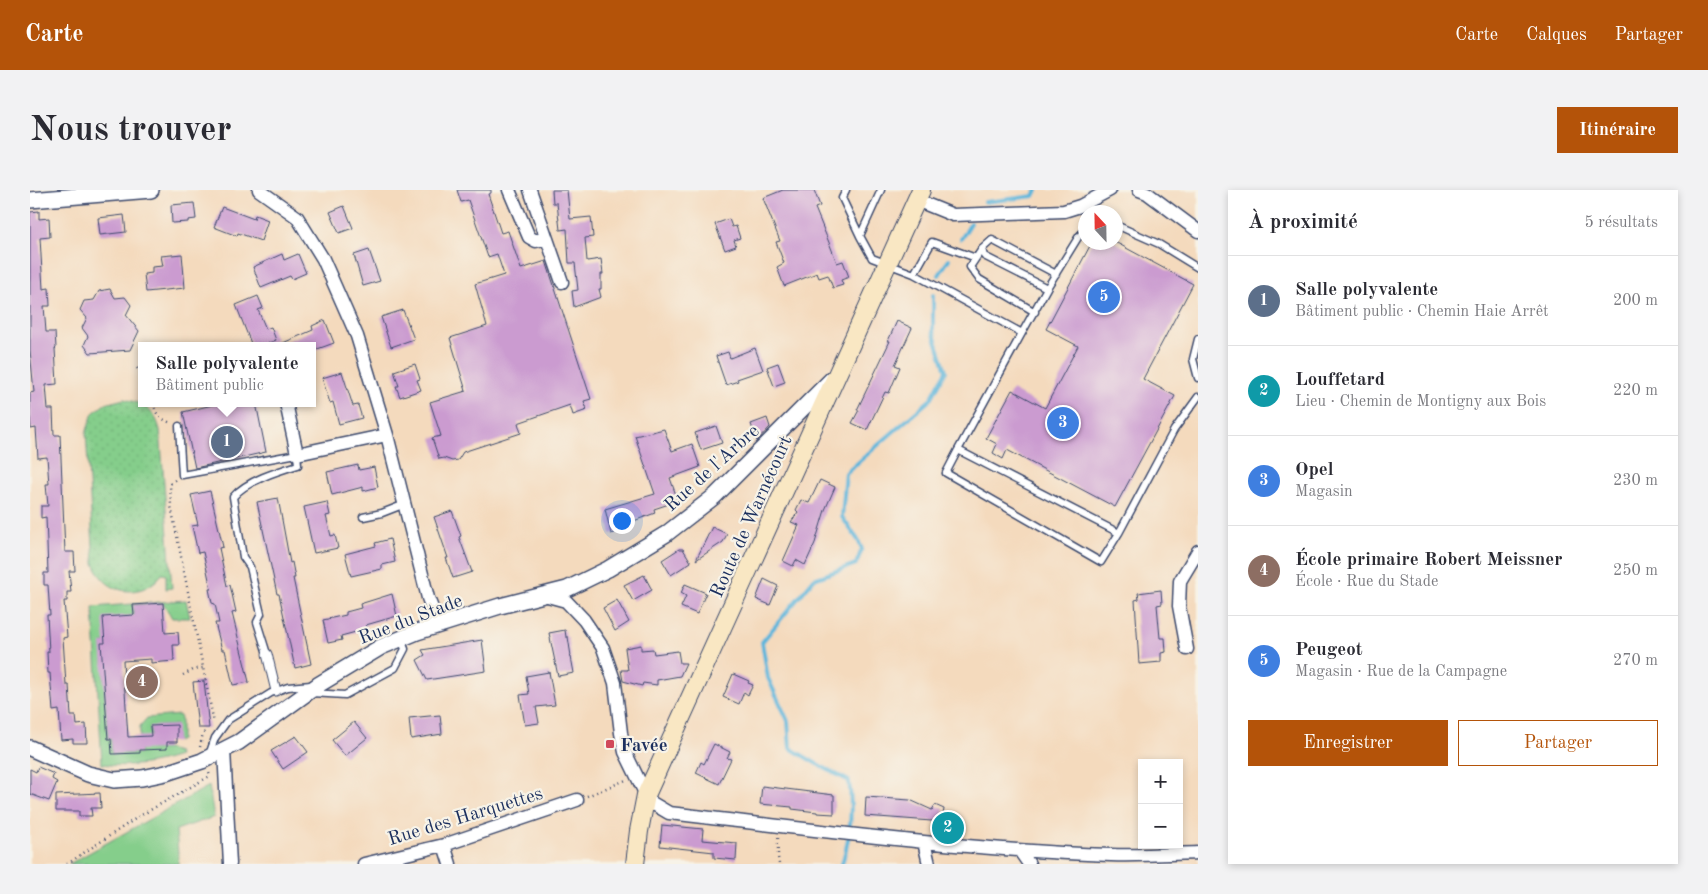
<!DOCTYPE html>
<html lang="fr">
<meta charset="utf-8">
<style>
body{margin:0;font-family:"Old Standard TT",serif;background:#f2f2f3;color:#2b2b33}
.controls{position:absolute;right:15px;bottom:15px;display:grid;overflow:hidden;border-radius:0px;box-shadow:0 2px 8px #0003}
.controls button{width:45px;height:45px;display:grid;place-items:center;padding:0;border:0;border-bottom:1px solid #e1e1e2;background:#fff;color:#2b2b33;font:25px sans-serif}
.compass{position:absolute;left:1048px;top:15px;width:45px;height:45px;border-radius:50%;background:#fff;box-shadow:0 2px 8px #0003;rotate:338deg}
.you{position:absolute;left:591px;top:330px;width:18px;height:18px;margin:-12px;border:4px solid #fff;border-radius:50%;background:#1a73e8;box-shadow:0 0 0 8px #1a73e833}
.badge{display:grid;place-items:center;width:32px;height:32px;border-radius:50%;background:#b45309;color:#fff;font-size:16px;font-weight:700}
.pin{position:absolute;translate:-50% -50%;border:2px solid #fff;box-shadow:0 1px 5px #0006}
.popup{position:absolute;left:108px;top:152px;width:178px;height:65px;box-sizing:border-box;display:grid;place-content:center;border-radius:0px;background:#fff;filter:drop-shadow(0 1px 4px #0005);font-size:16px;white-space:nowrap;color:#7c7c81}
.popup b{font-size:19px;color:#2b2b33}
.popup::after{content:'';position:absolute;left:50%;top:100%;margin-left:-10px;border:10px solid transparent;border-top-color:#fff}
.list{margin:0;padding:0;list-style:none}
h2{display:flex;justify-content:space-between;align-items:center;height:65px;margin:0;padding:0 20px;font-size:21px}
h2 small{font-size:16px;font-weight:400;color:#7c7c81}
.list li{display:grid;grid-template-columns:32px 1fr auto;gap:15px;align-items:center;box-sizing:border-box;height:90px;padding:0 20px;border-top:1px solid #e1e1e2}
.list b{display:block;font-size:19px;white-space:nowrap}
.list p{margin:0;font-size:16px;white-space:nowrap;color:#7c7c81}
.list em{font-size:16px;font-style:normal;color:#7c7c81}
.actions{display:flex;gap:10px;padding:15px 20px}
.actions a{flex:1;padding:11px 0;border:1px solid #b45309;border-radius:0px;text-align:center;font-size:18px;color:#b45309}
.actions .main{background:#b45309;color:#fff}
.map{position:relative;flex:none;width:1168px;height:674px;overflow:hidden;border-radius:0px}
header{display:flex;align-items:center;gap:30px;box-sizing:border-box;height:70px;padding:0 25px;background:#b45309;color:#fff}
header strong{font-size:24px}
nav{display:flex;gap:28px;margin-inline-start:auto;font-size:18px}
.intro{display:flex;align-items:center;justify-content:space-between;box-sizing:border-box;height:120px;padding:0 30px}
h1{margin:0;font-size:35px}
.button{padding:12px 22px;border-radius:0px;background:#b45309;color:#fff;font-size:18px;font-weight:700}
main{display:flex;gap:30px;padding:0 30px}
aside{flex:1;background:#fff;border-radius:0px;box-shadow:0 2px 8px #0003}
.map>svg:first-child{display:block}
.grass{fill:#85ce8b;stroke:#507e74}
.park{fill:url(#park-dots);stroke:#507e74}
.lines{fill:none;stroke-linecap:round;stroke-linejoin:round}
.stream{stroke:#5eb6db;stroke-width:4}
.building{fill:#cb9bd0}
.service-casing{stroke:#3c496c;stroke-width:9}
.pedestrian-casing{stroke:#3c496c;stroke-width:11}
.minor-casing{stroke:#3c496c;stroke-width:15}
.tertiary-casing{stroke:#3c496c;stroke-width:18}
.secondary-casing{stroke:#3c496c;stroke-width:20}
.path{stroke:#3c496c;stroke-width:2.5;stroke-dasharray:1 4;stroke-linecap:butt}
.service{stroke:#fff;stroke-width:6}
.pedestrian{stroke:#fff;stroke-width:9}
.minor{stroke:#fff;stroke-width:12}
.tertiary{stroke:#fff;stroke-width:15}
.secondary{stroke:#f9e7c3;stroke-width:18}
.poi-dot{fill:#d1495b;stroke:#f7f3e8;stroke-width:2}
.labels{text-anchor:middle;stroke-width:4.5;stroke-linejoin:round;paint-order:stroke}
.street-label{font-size:19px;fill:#1b2f5e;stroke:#f7f3e8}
.poi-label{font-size:19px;font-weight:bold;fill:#1b2f5e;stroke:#f7f3e8;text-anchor:start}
</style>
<header>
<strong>Carte</strong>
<nav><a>Carte</a><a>Calques</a><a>Partager</a></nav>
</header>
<div class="intro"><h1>Nous trouver</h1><a class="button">Itinéraire</a></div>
<main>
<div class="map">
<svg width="1168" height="674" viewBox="0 0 1168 674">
<defs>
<pattern id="park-dots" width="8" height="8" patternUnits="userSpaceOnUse" patternTransform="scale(1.25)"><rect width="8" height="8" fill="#85ce8b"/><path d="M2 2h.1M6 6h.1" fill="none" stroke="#72b17a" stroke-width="1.8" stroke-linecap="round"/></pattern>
</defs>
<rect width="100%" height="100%" fill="#f7f3e8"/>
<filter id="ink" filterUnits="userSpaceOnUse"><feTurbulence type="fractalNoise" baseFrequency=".02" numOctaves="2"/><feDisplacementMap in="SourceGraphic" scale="10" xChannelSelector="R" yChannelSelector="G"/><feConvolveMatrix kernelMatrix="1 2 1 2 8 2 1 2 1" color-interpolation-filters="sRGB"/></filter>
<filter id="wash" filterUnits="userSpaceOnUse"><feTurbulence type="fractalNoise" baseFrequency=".0096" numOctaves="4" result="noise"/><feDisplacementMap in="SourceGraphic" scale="20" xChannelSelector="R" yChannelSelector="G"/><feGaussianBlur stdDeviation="1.12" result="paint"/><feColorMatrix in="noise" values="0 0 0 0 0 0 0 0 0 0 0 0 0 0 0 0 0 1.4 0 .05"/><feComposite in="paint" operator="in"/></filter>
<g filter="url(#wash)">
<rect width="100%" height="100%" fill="#f4dabd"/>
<path class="grass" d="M156,410L160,428H142L133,413L103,415L104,429L75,453H72L78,549H81L82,564L110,563V536L117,528L149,525L151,528V550L147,552L146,535L120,537L121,559H137L148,562L149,566C124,574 99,578 72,574L63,417Z
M179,596L184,627L146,640L149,674H39Z"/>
<path class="park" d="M94,209C113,213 125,220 130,240L142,398L136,399V385L132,384C118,404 88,408 71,387C68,383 66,378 64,373L56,243L63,223L75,214Z"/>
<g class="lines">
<path class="stream" d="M955,12L1004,6L1007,0
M931,49L941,33
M909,85L919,69
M812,674C820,648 823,618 819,591L787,574L760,558L758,531L738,488L732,452L784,389L826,374L832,359L828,350L812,327L816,283L901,209L916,181L903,141V105"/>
</g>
<g id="blocks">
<path class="building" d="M427,0H461V3L458,4L471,43L478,41L491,79L516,71L561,209L554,211L557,220L543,225L540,215L488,233L491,243L433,262L428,270L422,271L414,268L409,269L402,248L411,246L400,212L436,201L420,148L457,136L445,94L474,85L467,64L458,67L438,10L431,12Z
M522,0H537L540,29L561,27L563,47L555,48L557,71L571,69L573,84H571V99H569L571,107L544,117L542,101L548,100L545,73H539L537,39L530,40L527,13H523Z
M753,0H784L790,16L785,18L800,55L807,73L813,71L819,87L811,90L813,95L803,98L798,85L789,88L787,83L754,96L747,77L754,73L746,52L750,51L733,8Z
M164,13L166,29L158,30V32L142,33L141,15Z
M314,16L323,38L309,43L300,22Z
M192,17L224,29L225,25L238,30L231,51L208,43L207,46L184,37Z
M9,21V29L19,28L20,47L10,48L13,99L19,98L20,116H14L16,142H25L26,158L25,159L27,194L16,195L18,219H23L24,245H30L35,362H44L45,381H39L41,402H37V411H34L37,447L33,448L36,495H39L41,526H46L47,535L56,534L57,553H43V549L31,550L29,520L23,521L20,483H18L17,462H19L17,425H20L18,395H14V383H18L17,353L16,327L11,328V316H18L16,294H19L17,267L8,268L6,238L1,239L0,226V203L4,202L0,160V22Z
M94,25L96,42L70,45L68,28Z
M699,29L702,37L706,36L710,48L704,50L706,56L695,60L685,34Z
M1062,52H1085L1163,94L1113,189L1145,206L1085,317L977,260L973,269L963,263L967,254L956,248L982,200L1015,218L1048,156L1016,139Z
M339,60L350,91L333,96L324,65Z
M152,64L155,98L116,102L114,84L122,83V77L133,76L131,66Z
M252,64L254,70L268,64L276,83L262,89L260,86L231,98L223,77Z
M80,99L85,108L95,107L101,115L96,125L109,141L100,160L60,163L54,155L58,146L52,138L57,128L50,120L54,111L64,110L69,101Z
M228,106L233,118L228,120L236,139L241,137L246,150L232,156H222L206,115Z
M373,120L384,149L361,157L351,127Z
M295,130L304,153L282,161V156H246L283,140L282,136Z
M867,131L882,138L865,175L870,177L859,203L855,202L837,240L822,233L829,220H827L860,151H858Z
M725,158L733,180L707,189L708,191L696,195L686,166L698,162L700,168Z
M748,173L755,192L744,196L737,177Z
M385,174L390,189L387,190L391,200L370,207L366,196H369L364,181Z
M312,182L323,216L328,215L332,228L309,234L303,212L300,213L292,188Z
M191,213H226L236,262L165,278L153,222Z
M737,228L740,237L727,251L721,234Z
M686,236L692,253L671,260L665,243Z
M634,239L642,261L662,254L670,277L640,288L648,311L624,319L625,323L601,332L602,337L581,344L575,319L625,304L605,246Z
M328,275L329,280L344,277L348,297L333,301V297L302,305L297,282Z
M790,290L805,297L795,320L785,353L775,375L766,370L763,376L753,371L769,335L761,332L768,322L766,320L771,310L779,313Z
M180,301L193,357L189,358L197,396L200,395L206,422L202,423L219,492L203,495L195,460H192L185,433H189L185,414L182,413L179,399H181L173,362L168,363L162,336L168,335L161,305Z
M248,308L260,373L262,372L265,388H263L281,474L265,478L249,404H247L227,312Z
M297,312L300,325L296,326L301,346L305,345L308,358L284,363L274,317Z
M422,321L431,346L429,347L442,382L423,388L416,368H418L404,327Z
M682,337L697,344L693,352L666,370Z
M360,349L365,372L352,375V379L321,386L315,364L346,356L345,353Z
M649,359H653L661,372L641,385L632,370Z
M614,385L622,400L603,411L594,395Z
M734,389L748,396L740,415L726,409Z
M655,394L676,403L667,424L651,417L656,406L651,403Z
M1131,400L1132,414L1127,415L1130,448H1135L1136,462L1131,463V472L1109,474L1105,410L1109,409L1108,403Z
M362,404L367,426L336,435L337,439L311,446L312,450L298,453L293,430L316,425V422L331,418L330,414Z
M587,410L599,432L585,441L573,418Z
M133,413L135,443L148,442L149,455H143L144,471L121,473V469L93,471L98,547L121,546L120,536L147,535V552H137V559L110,560V563L82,564L81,549H78L71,453H75L73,427L104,425L103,415Z
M535,440L536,447H538L541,466L540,467H541L544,483L528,486L519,443Z
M452,450L456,481L397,490L387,470L395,465L392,460Z
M611,455V460L623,459L624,464L648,461L650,473H656L650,486L627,490V495L613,493L612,496L593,491L591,480H598L595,458Z
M519,482L525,515L506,517L509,533L495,535L490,505L499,504L496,486Z
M703,484L719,491L718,493L723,495L718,505L714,502L709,514L693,507Z
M174,491L179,538H168L163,492Z
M410,525L412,544L381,549L379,528Z
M324,532L337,548L315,566L302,550Z
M266,546L278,562L253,579L241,561Z
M684,554L700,562L697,568L701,569L689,594L666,583L671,572L674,574Z
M8,577L24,584L22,589L27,592L19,611L0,604V579L6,582Z
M732,596L804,605V624L787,623V622L762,619V617L730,614Z
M70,603L71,618H61L62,626H49V621H26V605Z
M836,607L880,610L902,620L905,615L914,619L913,625L928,633L835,626Z
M632,635L673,639L672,650L707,653L706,670L684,668V662L630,656Z"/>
</g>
</g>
<g filter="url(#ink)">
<use href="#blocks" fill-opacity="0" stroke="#3c496c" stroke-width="1"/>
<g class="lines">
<defs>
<path id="service" d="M816,0L812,8L830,46
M851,0L830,46L842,68L884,84L992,143L928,260L1089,343L1071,372L916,283L928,260
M1086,35L1129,54L1168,78
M952,59L940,77L949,89L1005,122
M884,84L902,52L946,68
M1017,98L954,66L952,59L962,50L1026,84
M992,143L1017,98L1049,46L1056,39
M1168,149L1163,169L1168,188
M149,236L152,285L267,264L268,275C248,281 216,291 203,307L213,367L220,377L231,424L227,432L237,464
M333,327L352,323L375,314
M1089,343L1144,240L1168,207
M281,503L315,505L365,478L375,459L371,449
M179,565L185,548L198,530L241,503L258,497L281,495"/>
<path id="pedestrian" d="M237,464L246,501"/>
<path id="minor" d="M229,0L267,27L293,69L327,146L357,245L398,408L409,436
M479,0L499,47L506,51L515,48
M500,0L532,92
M1109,0L1117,3L1168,41
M886,10L923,25L1034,21L1050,16L1080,0
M256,213L267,264L357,245
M514,405L536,411L554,430L573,458L585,493L591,543L595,562L616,605L622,613L639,623C786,640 933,660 1081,665C1110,666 1139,664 1168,663
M1157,459L1149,416L1150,391L1168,361
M194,560L200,674
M894,652L899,674
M414,655L420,674
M990,661L999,674
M334,674L414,655L547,610"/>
<path id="tertiary" d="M0,10L121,0
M0,558L58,584L84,590L112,588L136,583L172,571L209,552L288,495L351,457L387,442L470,416L537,399L578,379L636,344L685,306L803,188"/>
<path id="secondary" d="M605,674L609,641L616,605L891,0"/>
</defs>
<use href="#service" class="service-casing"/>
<use href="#pedestrian" class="pedestrian-casing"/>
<use href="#minor" class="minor-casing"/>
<use href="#tertiary" class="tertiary-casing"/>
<use href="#secondary" class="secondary-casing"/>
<path class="path" d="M107,178L112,185
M124,213C125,225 130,228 141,233
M145,290L140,294L141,316L184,533
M153,485L165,479L173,478
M170,557L173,543L178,541
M557,606L596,590
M748,648V667L749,674
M37,674L108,627L180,586L179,583"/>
<use href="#service" class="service"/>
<use href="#pedestrian" class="pedestrian"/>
<use href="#minor" class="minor"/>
<use href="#tertiary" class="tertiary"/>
<use href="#secondary" class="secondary"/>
</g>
</g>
<rect class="poi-dot" x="575" y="549" width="10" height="10" rx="2.5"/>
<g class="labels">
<g class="street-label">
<text transform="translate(681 277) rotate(-42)" y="7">Rue de l'Arbre</text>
<text transform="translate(720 326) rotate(-66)" y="7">Route de Warnécourt</text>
<text transform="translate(380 428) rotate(-21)" y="7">Rue du Stade</text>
<text transform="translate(435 625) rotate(-17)" y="7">Rue des Harquettes</text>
</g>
<g class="poi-label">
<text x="590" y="561">Favée</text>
</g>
</g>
</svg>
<div class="controls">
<button>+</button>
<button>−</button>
</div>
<svg class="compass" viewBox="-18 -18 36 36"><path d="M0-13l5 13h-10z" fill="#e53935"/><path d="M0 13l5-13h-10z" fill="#7c7c81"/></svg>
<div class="you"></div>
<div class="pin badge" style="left:197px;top:252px;background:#5c6f8a">1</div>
<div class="popup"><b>Salle polyvalente</b>Bâtiment public</div>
<div class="pin badge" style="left:918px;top:638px;background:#0f9aa8">2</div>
<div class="pin badge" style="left:1033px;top:233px;background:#3f7fe0">3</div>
<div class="pin badge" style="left:112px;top:492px;background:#8d6e63">4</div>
<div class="pin badge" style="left:1074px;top:107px;background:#3f7fe0">5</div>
</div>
<aside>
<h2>À proximité<small>5 résultats</small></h2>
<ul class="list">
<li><span class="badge" style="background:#5c6f8a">1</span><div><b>Salle polyvalente</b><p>Bâtiment public · Chemin Haie Arrêt</p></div><em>200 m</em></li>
<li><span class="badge" style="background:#0f9aa8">2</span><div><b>Louffetard</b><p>Lieu · Chemin de Montigny aux Bois</p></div><em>220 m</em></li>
<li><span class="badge" style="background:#3f7fe0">3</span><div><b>Opel</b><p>Magasin</p></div><em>230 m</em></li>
<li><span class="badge" style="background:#8d6e63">4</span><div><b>École primaire Robert Meissner</b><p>École · Rue du Stade</p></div><em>250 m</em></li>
<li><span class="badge" style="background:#3f7fe0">5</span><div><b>Peugeot</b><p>Magasin · Rue de la Campagne</p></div><em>270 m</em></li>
</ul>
<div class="actions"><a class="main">Enregistrer</a><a>Partager</a></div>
</aside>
</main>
